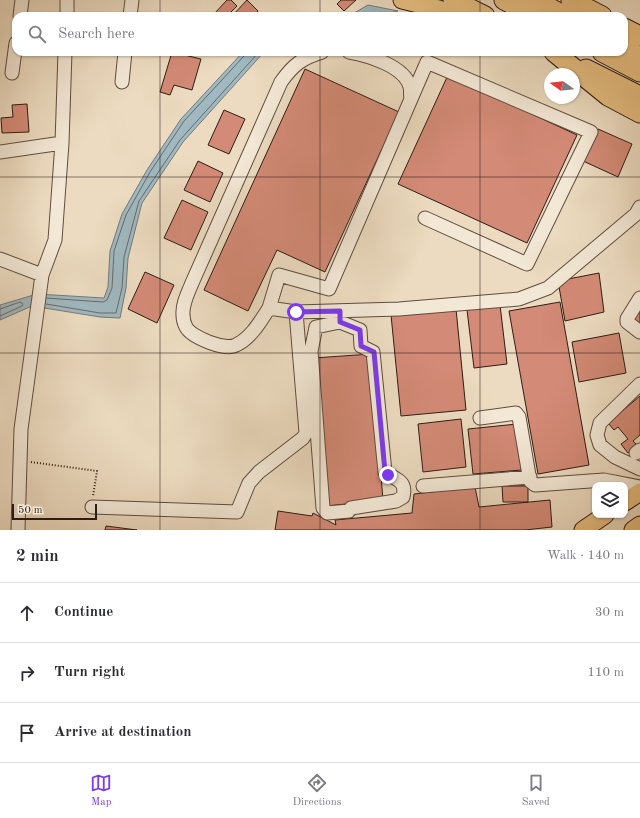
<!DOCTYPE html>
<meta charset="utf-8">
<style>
body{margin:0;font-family:"Old Standard TT",serif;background:#f7f7f7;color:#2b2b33}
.controls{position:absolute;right:12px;bottom:12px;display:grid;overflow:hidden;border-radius:8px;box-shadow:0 1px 3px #0004}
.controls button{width:36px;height:36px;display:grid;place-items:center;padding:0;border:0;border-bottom:1px solid #e1e1e2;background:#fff;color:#2b2b33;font:20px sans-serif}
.compass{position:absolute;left:544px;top:68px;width:36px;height:36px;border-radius:50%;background:#fff;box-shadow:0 1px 3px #0004;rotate:285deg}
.scale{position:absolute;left:12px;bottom:10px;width:85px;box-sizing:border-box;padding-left:4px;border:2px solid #2e1c15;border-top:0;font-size:11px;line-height:14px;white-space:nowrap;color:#2e1c15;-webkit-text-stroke:3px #f3e8d6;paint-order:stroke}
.stop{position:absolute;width:12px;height:12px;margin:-9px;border:3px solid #7c3aed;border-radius:50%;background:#fff}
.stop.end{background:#7c3aed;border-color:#fff;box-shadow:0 1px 4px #0008}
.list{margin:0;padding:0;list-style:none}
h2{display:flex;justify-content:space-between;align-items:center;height:52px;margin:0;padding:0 16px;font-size:17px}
h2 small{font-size:13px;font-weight:400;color:#7c7c81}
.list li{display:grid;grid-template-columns:26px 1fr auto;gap:12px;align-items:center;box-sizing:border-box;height:60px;padding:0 16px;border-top:1px solid #e1e1e2}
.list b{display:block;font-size:15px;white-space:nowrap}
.list em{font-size:13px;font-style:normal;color:#7c7c81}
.icon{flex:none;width:22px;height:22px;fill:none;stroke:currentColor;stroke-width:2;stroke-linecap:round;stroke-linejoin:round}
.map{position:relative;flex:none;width:640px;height:530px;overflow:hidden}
.search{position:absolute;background:#fff;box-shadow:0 1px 3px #0004;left:12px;right:12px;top:12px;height:44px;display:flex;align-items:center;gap:10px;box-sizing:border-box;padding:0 14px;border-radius:12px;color:#7c7c81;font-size:15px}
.sheet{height:232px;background:#fff}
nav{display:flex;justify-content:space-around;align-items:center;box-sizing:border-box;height:56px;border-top:1px solid #e1e1e2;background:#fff;font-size:11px;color:#7c7c81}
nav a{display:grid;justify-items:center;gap:2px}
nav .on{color:#7c3aed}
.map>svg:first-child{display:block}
.water{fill:#a0b8bf;stroke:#727a7b}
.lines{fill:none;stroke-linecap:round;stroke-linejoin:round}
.shore{stroke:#676a6a;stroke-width:1}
.building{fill:#d38a76;stroke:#2e1c15}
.minor-casing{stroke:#5e4c40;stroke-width:15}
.major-casing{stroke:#2e1c15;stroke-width:19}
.highway-casing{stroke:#2e1c15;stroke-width:21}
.path{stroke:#2e1c15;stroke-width:2;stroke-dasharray:1 2;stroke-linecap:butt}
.minor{stroke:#f3e8d6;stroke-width:13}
.major{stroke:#e6be80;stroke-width:17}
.highway{stroke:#e6be80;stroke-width:19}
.route{stroke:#7c3aed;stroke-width:5}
.grid{fill:none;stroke:#2e1c15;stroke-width:1;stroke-opacity:0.55}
</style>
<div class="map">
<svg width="640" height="530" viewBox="0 0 640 530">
<rect width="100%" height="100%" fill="#ecdbc0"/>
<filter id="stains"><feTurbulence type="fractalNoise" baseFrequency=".005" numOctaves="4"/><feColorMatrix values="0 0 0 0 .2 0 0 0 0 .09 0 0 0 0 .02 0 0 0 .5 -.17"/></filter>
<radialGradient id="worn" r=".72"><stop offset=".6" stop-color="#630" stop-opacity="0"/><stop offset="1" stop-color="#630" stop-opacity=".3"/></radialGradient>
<path class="water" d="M368,5L398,11L378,16H349Z
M243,52H264L183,142L142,203L128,258L126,288L120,318L100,317L32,306L0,320V305L37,294L104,298L108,287L110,251L122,214L147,170L181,119Z"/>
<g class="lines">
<path class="shore" d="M46,298L103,302L107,300L112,288L114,251L126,215L150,172L184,121L244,56L246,52
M46,304L100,313H116L122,288L124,257L139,201L180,140L259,52
M0,309L20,302L23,304L22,306L0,316"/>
</g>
<path class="building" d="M227,0H231L237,6L227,16H216L214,14Z
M247,0L258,11L253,16H232Z
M341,0H356L344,11L337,4Z
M172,52L201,59L192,90L174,85L170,95L160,92Z
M305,69L399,112L325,272L277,250L248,311L204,290Z
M448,75L577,135L527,243L398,184Z
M27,104L29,132L2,133L1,118L13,117L12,105Z
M224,110L245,119L229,154L208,145Z
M598,129L632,144L618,177L583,161Z
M198,161L223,173L210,202L184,190Z
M182,200L208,212L191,250L164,238Z
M145,272L174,285L157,323L128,309Z
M599,273L604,312L565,321L558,281Z
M560,302L589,465L538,474L509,311Z
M640,304V327L631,320Z
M500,305L507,364L474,368L467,310Z
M456,309L466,410L401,416L391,315Z
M619,333L626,373L579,382L572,342Z
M371,354L383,500L327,506L314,358Z
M640,396V435L633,441L637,445L628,453L621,444L628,439L618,427L614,430L608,423Z
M461,419L466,467L423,472L418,424Z
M517,424L522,470L473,474L468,429Z
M502,486H528V502H503Z
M475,487L479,507L550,500L552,527L525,530H275L278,511L312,516L313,513L336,525L335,520L412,513L414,494Z
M106,526L137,530H105Z"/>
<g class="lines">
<defs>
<path id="minor" d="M20,16L22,0
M67,16V0
M130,16L132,0
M322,52C302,58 293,65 281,82L192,283C188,293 182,304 183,315C183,319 185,325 186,327C192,338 226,351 236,345C251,338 260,322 269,308L296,312L399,309L519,299L548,288L636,214L640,207
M349,52C367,55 405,66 410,87C411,90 410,95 411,99
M12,73L16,43
M122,82L125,52
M0,152L62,143L65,52
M0,259L42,275
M640,298L627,319V322L640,332
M269,308L279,275L329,289L427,62L591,132L527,264L425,218
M340,322L360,330L361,346L373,352L385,472C396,480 407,480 403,497L396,501L351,508L349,511L327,513L323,508L311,351L316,327L340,322V311
M640,384L600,423L597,435L600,445L615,457L640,469
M480,418L516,413L519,417L530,481L535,485L604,480L640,487
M636,453L640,450
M423,486L530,477
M92,507L237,512L249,483L259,472L303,438L306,433L296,312
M18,530L21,429L42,275L55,240L62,143"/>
<path id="major" d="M402,0L439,9L451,16
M625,502L640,492
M583,530L605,515
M633,530L640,525"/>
<path id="highway" d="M453,0L485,16
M504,0L535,16
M535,0L565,16
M571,0L602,16
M624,28L640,36
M624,48L640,57
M554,52L608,96L640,113
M602,52L640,72
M586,69L640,96"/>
</defs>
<use href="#minor" class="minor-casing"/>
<use href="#major" class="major-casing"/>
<use href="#highway" class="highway-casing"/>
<path class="path" d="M31,462L97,471L93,496"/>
<use href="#minor" class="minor"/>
<use href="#major" class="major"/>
<use href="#highway" class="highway"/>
</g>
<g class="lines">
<path class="route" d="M296,312L340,311V322L360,330L361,346L374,352L385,472L388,475"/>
</g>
<path class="grid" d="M160,0V16M320,0V16M480,0V16M160,52V530M320,52V530M480,52V530M0,177H640M0,353H640"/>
<rect width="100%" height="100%" filter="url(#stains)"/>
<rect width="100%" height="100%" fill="url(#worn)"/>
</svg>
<div class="controls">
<button><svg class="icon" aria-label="layers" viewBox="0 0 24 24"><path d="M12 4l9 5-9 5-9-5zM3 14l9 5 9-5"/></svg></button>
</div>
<svg class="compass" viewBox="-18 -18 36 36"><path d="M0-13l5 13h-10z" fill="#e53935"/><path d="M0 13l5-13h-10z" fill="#7c7c81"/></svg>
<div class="scale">50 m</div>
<div class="stop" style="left:296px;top:312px"></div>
<div class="stop end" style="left:388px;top:475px"></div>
<div class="search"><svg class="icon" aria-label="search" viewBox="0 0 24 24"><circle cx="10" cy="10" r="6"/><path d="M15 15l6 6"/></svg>Search here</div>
</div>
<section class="sheet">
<h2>2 min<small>Walk · 140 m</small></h2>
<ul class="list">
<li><svg class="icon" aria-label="ahead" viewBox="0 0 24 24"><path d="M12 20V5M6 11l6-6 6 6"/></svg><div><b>Continue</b></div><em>30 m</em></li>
<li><svg class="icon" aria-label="right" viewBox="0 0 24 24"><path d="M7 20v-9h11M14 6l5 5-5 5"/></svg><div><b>Turn right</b></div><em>110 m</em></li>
<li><svg class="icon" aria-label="arrive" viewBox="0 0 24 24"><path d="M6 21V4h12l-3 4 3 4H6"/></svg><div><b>Arrive at destination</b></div></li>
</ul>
</section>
<nav>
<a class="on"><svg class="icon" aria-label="map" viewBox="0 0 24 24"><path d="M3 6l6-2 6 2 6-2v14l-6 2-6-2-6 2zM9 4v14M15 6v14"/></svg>Map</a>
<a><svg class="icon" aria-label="directions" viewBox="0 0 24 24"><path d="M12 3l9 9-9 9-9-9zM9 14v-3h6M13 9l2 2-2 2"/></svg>Directions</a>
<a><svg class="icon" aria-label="saved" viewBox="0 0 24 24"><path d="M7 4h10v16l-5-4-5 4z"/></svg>Saved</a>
</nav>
